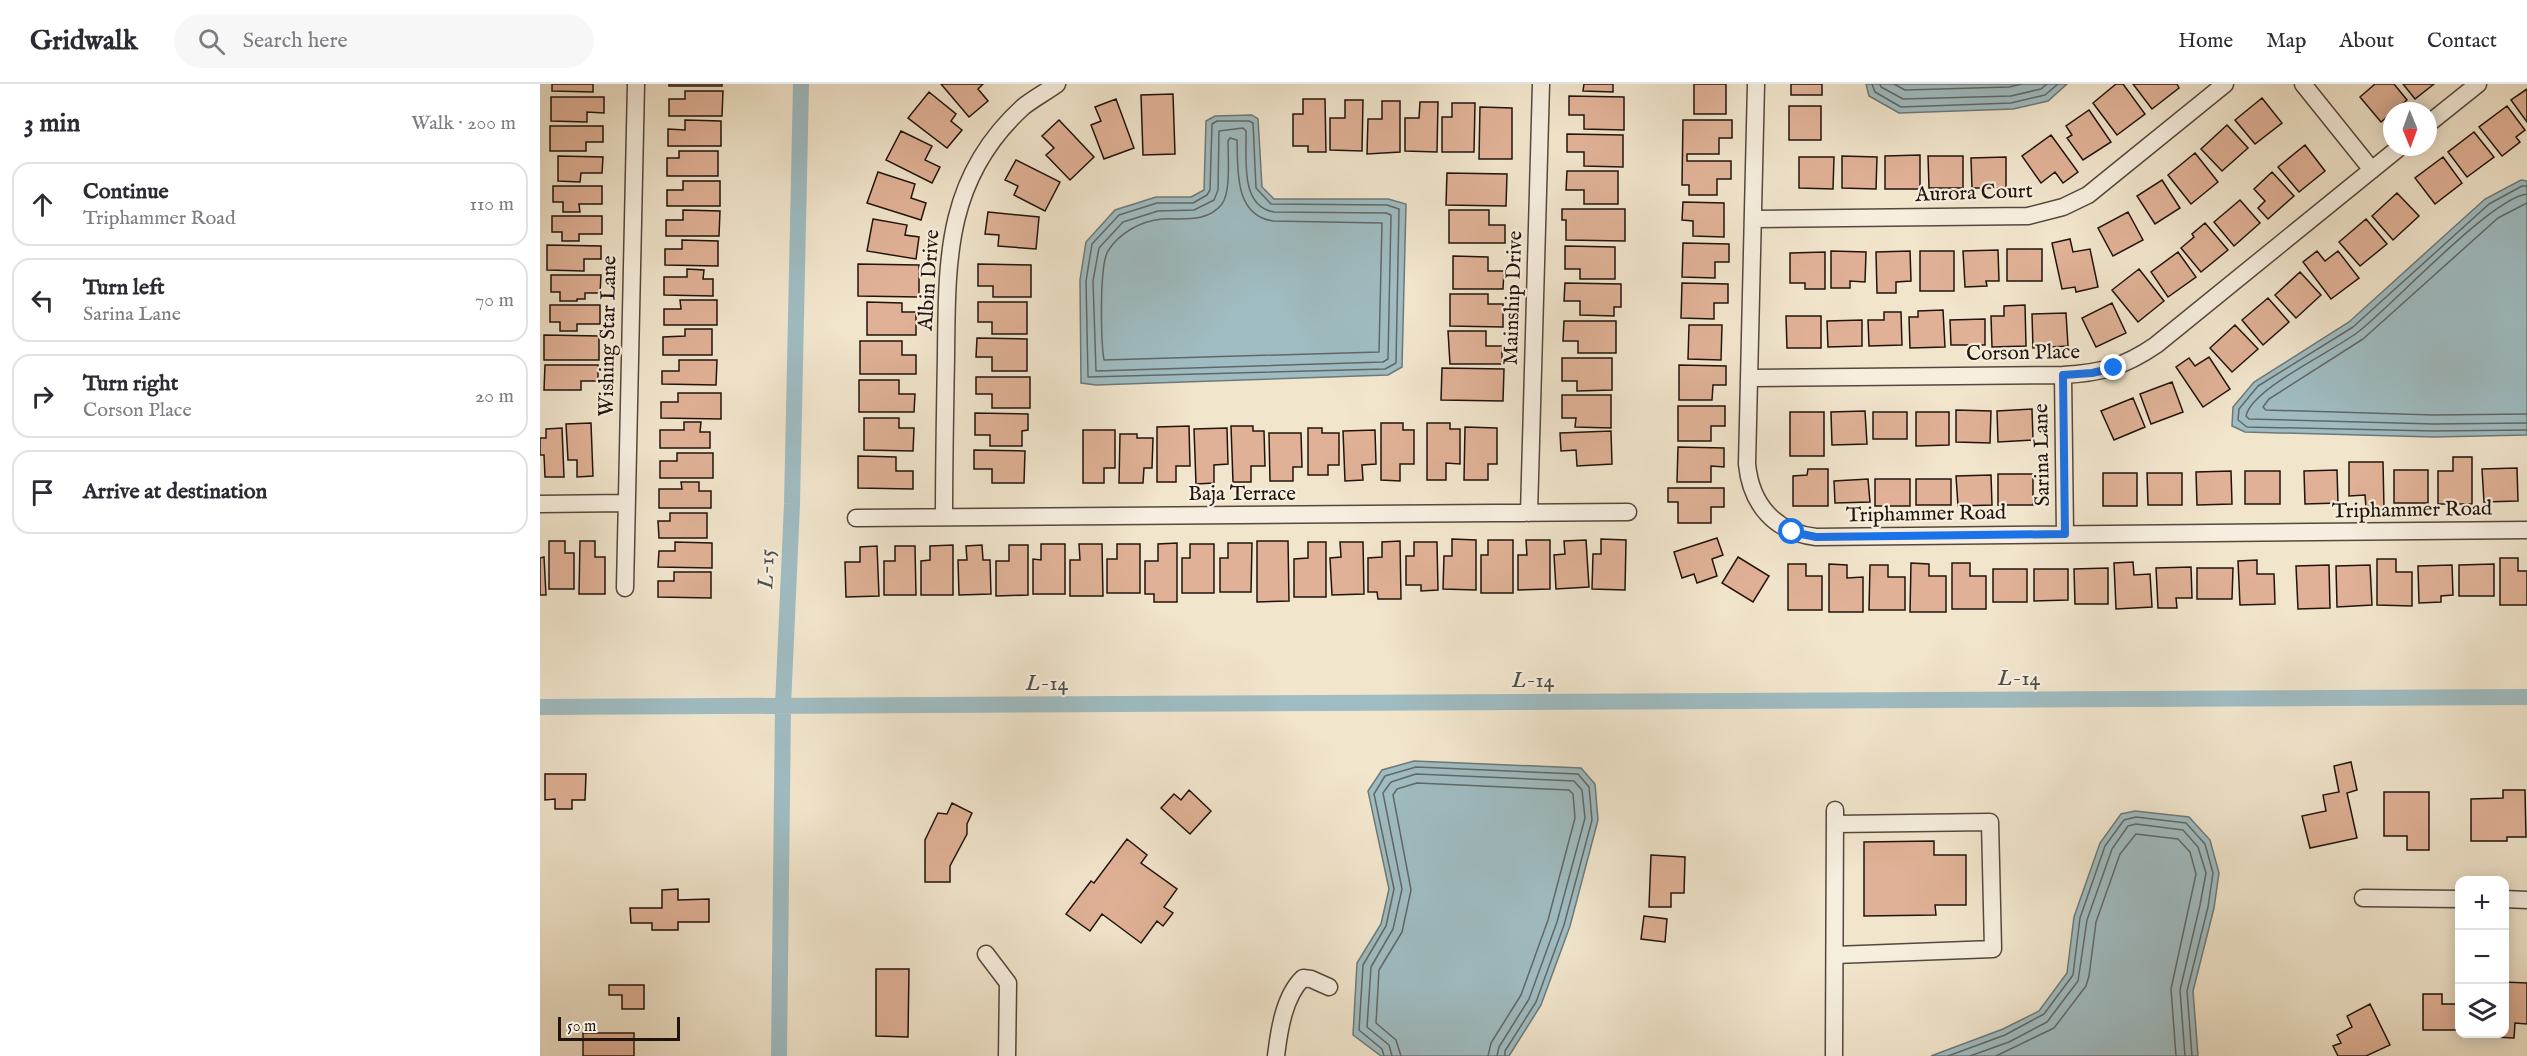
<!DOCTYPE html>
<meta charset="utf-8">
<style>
body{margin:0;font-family:"IM FELL English",serif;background:#f7f7f7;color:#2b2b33}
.controls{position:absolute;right:18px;bottom:18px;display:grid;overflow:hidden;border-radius:12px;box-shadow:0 3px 15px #0003}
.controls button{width:54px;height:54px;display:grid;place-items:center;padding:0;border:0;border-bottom:2px solid #e1e1e2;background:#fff;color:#2b2b33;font:30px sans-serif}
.compass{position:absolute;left:1843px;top:18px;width:54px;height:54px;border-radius:50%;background:#fff;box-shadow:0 3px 15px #0003;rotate:179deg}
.scale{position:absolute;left:18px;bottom:15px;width:122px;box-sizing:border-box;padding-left:6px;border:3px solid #22140c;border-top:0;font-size:16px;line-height:21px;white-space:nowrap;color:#22140c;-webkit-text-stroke:4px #f6eede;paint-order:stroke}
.stop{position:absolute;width:18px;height:18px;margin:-14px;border:4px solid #1a73e8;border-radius:50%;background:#fff}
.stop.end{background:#1a73e8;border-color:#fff;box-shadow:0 2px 6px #0008}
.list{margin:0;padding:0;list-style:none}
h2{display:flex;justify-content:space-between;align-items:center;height:78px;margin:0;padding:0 24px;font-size:26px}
h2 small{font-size:20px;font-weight:400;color:#7c7c81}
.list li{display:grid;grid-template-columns:39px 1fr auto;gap:18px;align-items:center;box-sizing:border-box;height:84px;margin:0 12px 12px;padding:0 12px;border:2px solid #e1e1e2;border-radius:18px}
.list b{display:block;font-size:22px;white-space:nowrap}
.list p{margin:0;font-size:20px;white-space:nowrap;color:#7c7c81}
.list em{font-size:20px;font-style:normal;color:#7c7c81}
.icon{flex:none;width:33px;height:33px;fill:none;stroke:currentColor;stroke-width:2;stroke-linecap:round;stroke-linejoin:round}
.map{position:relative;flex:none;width:1987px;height:972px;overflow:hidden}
header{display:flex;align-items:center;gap:36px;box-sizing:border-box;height:84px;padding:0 30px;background:#fff;border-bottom:2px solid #e1e1e2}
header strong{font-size:28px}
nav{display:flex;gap:33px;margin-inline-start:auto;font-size:21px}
.search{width:420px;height:54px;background:#f7f7f7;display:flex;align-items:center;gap:15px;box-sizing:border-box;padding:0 21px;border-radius:33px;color:#7c7c81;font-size:22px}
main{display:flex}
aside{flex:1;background:#fff}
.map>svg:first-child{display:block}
.water{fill:#9fbcc2;stroke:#6d7979;stroke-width:1.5}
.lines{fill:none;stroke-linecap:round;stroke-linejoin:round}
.shore{stroke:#606867;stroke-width:1.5}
.canal{stroke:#9fbcc2;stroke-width:16}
.building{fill:#e0b196;stroke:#22140c;stroke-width:1.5}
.minor-casing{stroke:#56483c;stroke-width:19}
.minor{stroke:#f6eede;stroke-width:16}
.route{stroke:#1a73e8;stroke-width:8}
.labels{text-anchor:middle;stroke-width:4.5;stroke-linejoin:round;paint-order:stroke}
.street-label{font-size:21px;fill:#22140c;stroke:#f6eede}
.water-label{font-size:22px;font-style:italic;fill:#4e4f4c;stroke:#f6eede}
</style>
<header>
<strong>Gridwalk</strong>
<div class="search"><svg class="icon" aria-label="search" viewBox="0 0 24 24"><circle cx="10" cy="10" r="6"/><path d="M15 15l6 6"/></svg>Search here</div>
<nav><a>Home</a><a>Map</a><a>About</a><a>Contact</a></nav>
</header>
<main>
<aside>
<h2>3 min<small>Walk · 200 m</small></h2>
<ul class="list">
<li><svg class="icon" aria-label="ahead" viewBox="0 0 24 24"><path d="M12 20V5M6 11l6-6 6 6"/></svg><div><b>Continue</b><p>Triphammer Road</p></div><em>110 m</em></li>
<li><svg class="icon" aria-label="left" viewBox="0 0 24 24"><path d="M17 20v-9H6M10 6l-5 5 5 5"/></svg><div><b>Turn left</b><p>Sarina Lane</p></div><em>70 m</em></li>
<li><svg class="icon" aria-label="right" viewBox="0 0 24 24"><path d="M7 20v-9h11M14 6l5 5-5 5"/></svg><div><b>Turn right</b><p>Corson Place</p></div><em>20 m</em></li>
<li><svg class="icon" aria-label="arrive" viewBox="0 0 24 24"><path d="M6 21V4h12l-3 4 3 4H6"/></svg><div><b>Arrive at destination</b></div></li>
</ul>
</aside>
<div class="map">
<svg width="1987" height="972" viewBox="0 0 1987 972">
<rect width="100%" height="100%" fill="#f1e5cc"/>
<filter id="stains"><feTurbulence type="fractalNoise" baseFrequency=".00333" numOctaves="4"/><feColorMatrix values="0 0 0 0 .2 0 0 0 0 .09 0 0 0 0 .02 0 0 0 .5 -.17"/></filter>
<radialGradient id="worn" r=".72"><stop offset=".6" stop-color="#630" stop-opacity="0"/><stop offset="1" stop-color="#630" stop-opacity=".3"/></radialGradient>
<path class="water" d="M1326,0H1527L1508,17L1473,25L1359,29L1329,12Z
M712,31L718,35L722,103L734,115H848L866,120L862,283L848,291L556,301L541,299L540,196L546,158L575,126L616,113H651L664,106L666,37L675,32Z
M1981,96L1987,97V351L1894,353L1705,348L1692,342L1693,323L1714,298L1809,238L1945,115Z
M874,677L1041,684L1055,700L1058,736L1030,842L1001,921L969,972H841L813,951L817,879L841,840L849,805L828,707L842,686Z
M1595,727L1649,733L1670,756L1679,789L1674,824L1653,907L1658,972H1391L1463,945L1499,927L1527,889L1534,833L1560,759L1581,730Z"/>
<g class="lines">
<path class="shore" d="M1332,0L1335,8L1361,23L1471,19L1505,11L1518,0
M1340,0L1341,3L1363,15L1471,12L1501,5L1507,0
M1354,0L1365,6L1469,3L1482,0
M709,37L713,39L716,104L731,120L847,121L859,125L856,279L845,285L548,293L546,197L552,160L579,131L617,119H653L667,111L670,106L672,40L677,37Z
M703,44L706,47C707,73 699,122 734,128L846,129L851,131L848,275L843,278L556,287L553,197L559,164L583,138L618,127L654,126L674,116L678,106L679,47Z
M690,54L697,56C698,86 694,131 733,137L842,139L839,268L564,276C561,257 559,182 568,167C579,149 601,137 622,135C643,134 667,139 682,120C691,108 688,72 688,57Z
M1987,102H1982L1949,120L1813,243L1718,302L1699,325L1698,336L1707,343L1894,347L1987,346
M1987,110C1951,114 1853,221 1818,248C1794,267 1712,304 1706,332L1709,335L1894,340L1987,339
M1987,119L1958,134L1823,255L1729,315L1723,323L1726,326L1894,331L1987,330
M844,972L842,965L819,946L823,881L846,842L854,805L834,710L845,692L876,683L1038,690L1049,703L1052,736L1024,841L996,918L965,967V972
M852,972L849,961L827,943L831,883L853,845L862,805L843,709L851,698L876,690L1034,697L1042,706L1045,734L1017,838L989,915L959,963L957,972
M861,972L856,956L836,939L839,886L862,848L871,806L853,711L857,705L877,699L1029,706L1033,710L1035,734L1008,836L981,911L951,959L948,972
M1408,972L1465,951L1504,930L1533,891L1540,834L1565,762L1584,736L1596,733L1646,739L1665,760L1673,789L1668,823L1647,907L1652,972
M1430,972L1469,958L1507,938L1538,897L1547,836L1572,765L1588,742L1596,740L1643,746L1658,763L1666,789L1660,821L1640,906L1645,972
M1456,972L1514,944L1546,902L1549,892L1556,838L1580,770L1596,750L1638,755L1650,768L1656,790L1631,905L1636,972"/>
<path class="canal" d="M0,623L1987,613
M239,972L243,622L252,420L261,0"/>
</g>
<path class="building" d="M12,0H53V8L12,7Z
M129,0H182V2H129Z
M401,0H443L438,5L448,17L429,33Z
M1044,0H1073V8L1043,7Z
M1154,0H1186V30H1154Z
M1251,0H1282V11H1251Z
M1576,0H1583L1605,30L1577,51L1553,19Z
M1593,0H1637L1639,4L1612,25Z
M1835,0H1854L1867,16L1841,38L1820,13Z
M1863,0H1894L1875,15Z
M1987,5V38L1971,16Z
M145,7H183L182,32H129V15H145Z
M389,8L416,30L411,37L422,46L407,64L368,34Z
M633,10L635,70L603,71L601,11Z
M1029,12L1084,13V46L1044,45V31H1029Z
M11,13H64V29L47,28V38L11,37Z
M1722,14L1742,39L1715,60L1695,36Z
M576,15L594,64L564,75L551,41L561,37L555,23Z
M763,15H785L786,68H768V62H753V30H763Z
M805,16H823L822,67L790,66V34H805Z
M842,17H860V68L827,70L828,35H842Z
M880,18H898L897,68L865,67V34H879Z
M912,19H935L934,68H902V33H912Z
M1249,22H1281V56H1249Z
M1967,22L1985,46L1976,53L1980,58L1962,72L1939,43Z
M940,23L972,24V75H939Z
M1549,26L1571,58L1543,76L1527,54L1532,51L1526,42Z
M145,36L181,37V62H128V45L145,46Z
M519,36L554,73L530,96L506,71L514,64L502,52Z
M1143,36H1192V54H1179V70H1147V77H1191V95H1177V111H1149V101H1142Z
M1687,41L1708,64L1682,87L1661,65Z
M10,42H63V58H46V67H10Z
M361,47L392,62L385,76L400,83L392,99L346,76Z
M1934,48L1954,73L1927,93L1908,68Z
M1027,50L1083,51V83L1044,82V68H1027Z
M1511,51L1538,88L1523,99L1515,88L1501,99L1482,72Z
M1765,61L1785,87L1759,108L1738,83Z
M139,67H178V92H127V74H139Z
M1655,69L1678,98L1651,120L1628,91Z
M1380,71V105H1345V72Z
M18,72L63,73L62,89H41L40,98L18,97Z
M1302,72L1337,73L1336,105L1302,104Z
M1388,72H1423V104H1389Z
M1259,73H1294L1293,105L1259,104Z
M1466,73V104H1432L1431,74Z
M1903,73L1922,99L1895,120L1875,94Z
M476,76L520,98L505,127L474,111L478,102L465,96Z
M1027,87H1078V120H1044V106H1026Z
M338,88L375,100L371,114L386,119L381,136L327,119Z
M1732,88L1754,112L1728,135L1718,124L1725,117L1714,105Z
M907,89L967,90L966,122L906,121Z
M1622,96L1640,124L1615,140L1597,112Z
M143,97H180V122H127V106H143Z
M13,102H62V120H39L40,128H23V118H13Z
M1857,109L1879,132L1853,156L1832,132Z
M1700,116L1720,139L1694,162L1674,138Z
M1143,118L1184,119V153L1153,152V137L1142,136Z
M1022,125H1085V157L1026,156V136H1022Z
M143,126L180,127L179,152H126V136H143Z
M909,126H949V141H965V159H909Z
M448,128L499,133L496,165L458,162L459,151L445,150Z
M1588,128L1603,156L1573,172L1558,144Z
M12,132H62V150H39V157H22V148H12Z
M333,135L367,141L365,151L379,153L376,175L327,167Z
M1826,135L1847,160L1820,182L1799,158Z
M1665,139L1688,166L1661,188L1641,164L1654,153L1652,150Z
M1530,155L1533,168L1550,165L1558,203L1536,208L1535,203L1522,205L1512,159Z
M142,156L178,157V182L125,181V165H142Z
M1143,159L1189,160V178H1175V194L1142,193Z
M7,161L61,162V175H44V187L7,186Z
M1025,162L1075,163V195H1040V185H1025Z
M1467,165H1502V197H1467Z
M1458,166L1459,197H1446L1447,202L1425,203L1423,167Z
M1291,167L1326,168L1325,198L1310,197V204H1291Z
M1370,167L1371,197L1356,198V209H1337L1336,168Z
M1380,167H1414V207H1380Z
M1777,167L1785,177L1798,167L1819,194L1791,215L1763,178Z
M1285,168V205H1265V199H1250V169Z
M1638,168L1656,193L1628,213L1611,188Z
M913,172L948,173V187H964L963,205H913Z
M318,180L379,181V213L318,212Z
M438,180L491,181V213H453V202H438Z
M147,185L164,186L163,195H173V212L124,211V193H147Z
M1599,185L1624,217L1598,238L1572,206Z
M1760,188L1781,211L1756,234L1735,211Z
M11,191H61L60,209H45V215H37V217H20V208H11Z
M1025,199L1081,200V223H1074V232L1040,231V217H1024Z
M1142,199L1188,200V219H1174V235L1141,234Z
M910,210H948V220H963V243L910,242Z
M1728,214L1749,238L1723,261L1702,236Z
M140,216H177V241H124V225H141Z
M327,218L362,219V228H376V251H327Z
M438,218H487V250H452V238H438Z
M1572,219L1586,249L1556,263L1542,234Z
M10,221H60V240H37V247H20V238H10Z
M1485,221L1486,262L1452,263L1451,232H1464V222Z
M1403,226L1405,263L1370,264L1369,233H1378V227Z
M1344,228H1361L1362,261L1329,262L1328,236H1344Z
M1526,229L1528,262L1493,264L1492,230Z
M1246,232H1281V264H1247Z
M1445,235V261H1411L1410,236Z
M1322,236V262L1288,263L1287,237Z
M1024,237H1076V269H1038V257H1023Z
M1149,241H1182L1181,276L1148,275Z
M1695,241L1718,265L1692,288L1670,264Z
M145,245H172V271H123V253L145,252Z
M908,247H946V262H962V280H910Z
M4,251L59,252V276H4Z
M437,254L487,255V287H452V273H436Z
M320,257H362V271H376V290H320Z
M1669,273L1690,305L1663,323L1636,283L1649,274L1655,282Z
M1022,274H1072V306L1037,307V297H1022Z
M139,276H177L176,301L122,300V287H139Z
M5,281H58V297H41V306H4Z
M1139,281L1186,282V301H1173L1172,316H1139Z
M902,284L964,285L963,317L901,316Z
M436,293H490V324H452V310H436Z
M319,296H359V310H375L374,328H319Z
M1632,298L1643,328L1611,340L1600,310Z
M138,309H181V335L121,334V318H138Z
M1022,311H1071V344L1035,343L1036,334H1022Z
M1593,314L1605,343L1574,356L1561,327Z
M1138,322H1185V342H1171V357H1138Z
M1492,325L1493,356L1458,358L1457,327Z
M1416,326L1451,327L1450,359L1416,358Z
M1325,327L1327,360L1292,361L1291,328Z
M1250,328H1284V372H1250Z
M1333,328H1367V355H1333Z
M1376,328H1409V361L1376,362Z
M435,329L488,330V346L482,347V362H450V351H435Z
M324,334H359V344H374L373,367L324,366Z
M144,338H161L160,348H170V364H120V346H144Z
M51,339L53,392L37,393V376H28L26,340Z
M841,339H863V346H874V380H860V397L841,396Z
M887,339H910V345H920V380L906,379V396H887Z
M649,342L650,382H636V398H617V343Z
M691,342H713V347H724L725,382H711V398H693Z
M925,343L957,344V380H948V396H924Z
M22,344L24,393H5L4,371H0V354H6V345Z
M687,344L688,380L674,381V399L656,400L654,345Z
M768,344H782V349H799V381H788V391H768Z
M543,346H575V384H564V399H543Z
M835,346L836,380L822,381L823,396L805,397L803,347Z
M1071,347L1072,380L1037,382L1036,366L1021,367L1020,349Z
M729,349H761L762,383H753V397H730Z
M580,350H597V354H613L612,384H604L603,399H579Z
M1138,363L1184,364V383L1171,382V398H1137Z
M434,366L485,367L484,399H452V385H434Z
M137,369H173V394H120V377H137Z
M318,372L356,373V387H373V405L318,404Z
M1913,373H1932V420H1898V387H1913Z
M1809,378H1843L1844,424H1826L1825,411L1809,412Z
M1977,384L1978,417L1944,418L1942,385Z
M1268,385H1288V422H1253V392L1267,391Z
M1797,386L1798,419L1765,420L1764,387Z
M1854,386H1888V419H1854Z
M1691,387L1692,420L1657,421L1656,388Z
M1705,387H1740V420H1705Z
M1563,389H1597V422H1563Z
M1607,389H1642V421H1608Z
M1458,390H1493V421H1458Z
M1451,391L1452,421L1418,422L1416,392Z
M1328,395L1330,418L1295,419L1294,397Z
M1335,395H1370V422H1335Z
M1376,395H1411V421H1376Z
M141,398H159V407H171V424H119V405H142Z
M1128,404H1184V423H1171V439H1138V418H1128Z
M130,429H167V454H119L118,437H130Z
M1177,454L1183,471L1172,475L1177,492L1157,499L1154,490L1142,494L1134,468Z
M912,455L936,456V506L903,505L904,472H912Z
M1061,455L1086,456L1085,506L1052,505L1053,470H1061Z
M948,456H973V509H941V471H948Z
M986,456H1010V505L978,506V471H987Z
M1046,456L1049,503L1016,505L1014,471L1025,470L1024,457Z
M9,457H25V469H34V505H9Z
M40,457H55V473H65V510H39Z
M717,457H748L749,517L717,518Z
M860,457L861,515H838L837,508H828V474L842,473V458Z
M135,458L172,459V484L118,483L119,467H135Z
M768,458H786V513H754V475L768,474Z
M800,458H823L824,510L792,511L790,474L801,473Z
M874,458H897L898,506L881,507V501H866V472H874Z
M637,459V518H614V510H605V477H618V460Z
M688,459H712L711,508H680V474H688Z
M501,460H525V510H493V475L501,476Z
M539,460H562L563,512H530V476H540Z
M577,460H600V509H567V475H577Z
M650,460H674V509H642V474H650Z
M413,461V511H381V477L390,476V462Z
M442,461L443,476H450L451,510L419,511L418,476H427L426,462Z
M469,461H488V511L456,512V477H469Z
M337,462L339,512L306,513L305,478H320V463Z
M355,462H375L376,511H344V477H355Z
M4,473L6,511H0V474Z
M1198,473L1229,492L1213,518L1182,499Z
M1960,474H1978V487H1987V521H1960Z
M1837,475H1856V488H1872V522L1837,521Z
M1717,476V490H1734L1735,520L1700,521L1698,477Z
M1593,478L1594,491L1610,490L1612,523L1576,525L1574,479Z
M1371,479L1389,480V492H1406V528H1370Z
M1412,479H1430V492H1446V525H1412Z
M1248,480H1266V492H1282V526H1248Z
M1289,480L1307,481V494L1323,493V528H1289Z
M1954,480V512H1919V481Z
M1330,481H1348V493H1365V526H1329Z
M1789,481L1790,524L1758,525L1756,482Z
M1830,481L1832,521L1797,523L1796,482Z
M1912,481L1913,511L1901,512V518L1879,519L1878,482Z
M1651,483L1652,514H1636L1637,524H1618L1616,484Z
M1568,484V520H1535L1534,485Z
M1657,484H1693L1692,515H1657Z
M1453,485H1487V518H1453Z
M1494,485H1528V516L1494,517Z
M134,488H171V514L118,513V497H134Z
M1811,678L1817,706L1807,709L1817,754L1770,764L1762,732L1786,727L1783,711L1799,708L1794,682Z
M5,690H46L45,716H32V725H15V715L5,716Z
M649,706L671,727L650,750L621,724L634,710L641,716Z
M1963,706H1985L1986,753H1967V757H1931V715L1963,714Z
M1844,708H1889V766H1867V752H1844Z
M412,719L432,729L427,740V750L410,782V798H385V756L398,729L407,730Z
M587,755L607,771L601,779L637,805L624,823L633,829L623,842L617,837L601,859L562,830L550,847L526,830L551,797L554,799Z
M1394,757V771H1426V821H1395L1396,831L1324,832V758Z
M1111,771L1145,773L1144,809H1131V823H1109Z
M138,805V816L169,815V838H138V846H112V839H91L90,824H122V806Z
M1104,832L1127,835L1125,858L1101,855Z
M336,885H369L368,953L336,952Z
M1964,898L1987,899V940L1975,939L1974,954L1954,953V950H1964Z
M69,901H104V925H82V911H69Z
M1883,910H1902V920H1920V946H1883Z
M1830,920L1850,961L1826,972H1798L1793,962L1801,959L1797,951L1812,943L1807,932Z
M43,949H94V972H43Z"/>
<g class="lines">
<defs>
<path id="minor" d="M1216,0L1207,380C1211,421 1235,448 1276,453L1987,446
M1763,0L1832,86
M1888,40L1938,0
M1213,135L1488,132L1523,123L1548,111L1685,0
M1523,291L1525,450
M1210,294L1523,291C1561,289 1584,283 1616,261L1860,63
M0,420L86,419
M989,429L1001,0
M404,433C404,380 405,326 406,273C407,176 405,94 483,23C493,15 506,8 517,0
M316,434L1088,428
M85,504L96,0
M1823,814L1920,815
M1964,815L1987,816
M446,870L468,899L467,972
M1295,871L1453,865L1450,738L1295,740
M736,972C739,947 744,912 763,894L771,895L789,903
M1294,972L1295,726"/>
</defs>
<use href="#minor" class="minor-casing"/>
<use href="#minor" class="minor"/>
</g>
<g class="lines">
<path class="route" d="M1252,448L1276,453L1525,450L1523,291L1552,289L1574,284"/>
</g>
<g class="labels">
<g class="street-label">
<text transform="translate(1434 108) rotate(-2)" y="7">Aurora Court</text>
<text transform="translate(388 196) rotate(-86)" y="7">Albin Drive</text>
<text transform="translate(972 214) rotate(-88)" y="7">Mainship Drive</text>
<text transform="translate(67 252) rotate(-89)" y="7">Wishing Star Lane</text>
<text transform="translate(1483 268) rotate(-1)" y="7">Corson Place</text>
<text transform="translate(1501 371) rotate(-91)" y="7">Sarina Lane</text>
<text x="702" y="416">Baja Terrace</text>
<text transform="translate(1872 425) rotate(-1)" y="7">Triphammer Road</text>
<text transform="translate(1386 429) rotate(-1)" y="7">Triphammer Road</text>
</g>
<g class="water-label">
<text transform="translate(225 485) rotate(-88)" y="8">L-15</text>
<text x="1479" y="601">L-14</text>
<text x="993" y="603">L-14</text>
<text x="507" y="606">L-14</text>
</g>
</g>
<rect width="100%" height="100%" filter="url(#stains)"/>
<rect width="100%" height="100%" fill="url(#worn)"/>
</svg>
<div class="controls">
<button>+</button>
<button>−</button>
<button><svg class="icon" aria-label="layers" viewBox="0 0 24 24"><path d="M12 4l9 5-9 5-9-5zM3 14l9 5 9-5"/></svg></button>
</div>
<svg class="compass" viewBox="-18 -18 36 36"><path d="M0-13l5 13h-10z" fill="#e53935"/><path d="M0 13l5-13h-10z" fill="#7c7c81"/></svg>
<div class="scale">50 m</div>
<div class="stop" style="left:1252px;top:448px"></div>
<div class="stop end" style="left:1574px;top:284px"></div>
</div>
</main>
